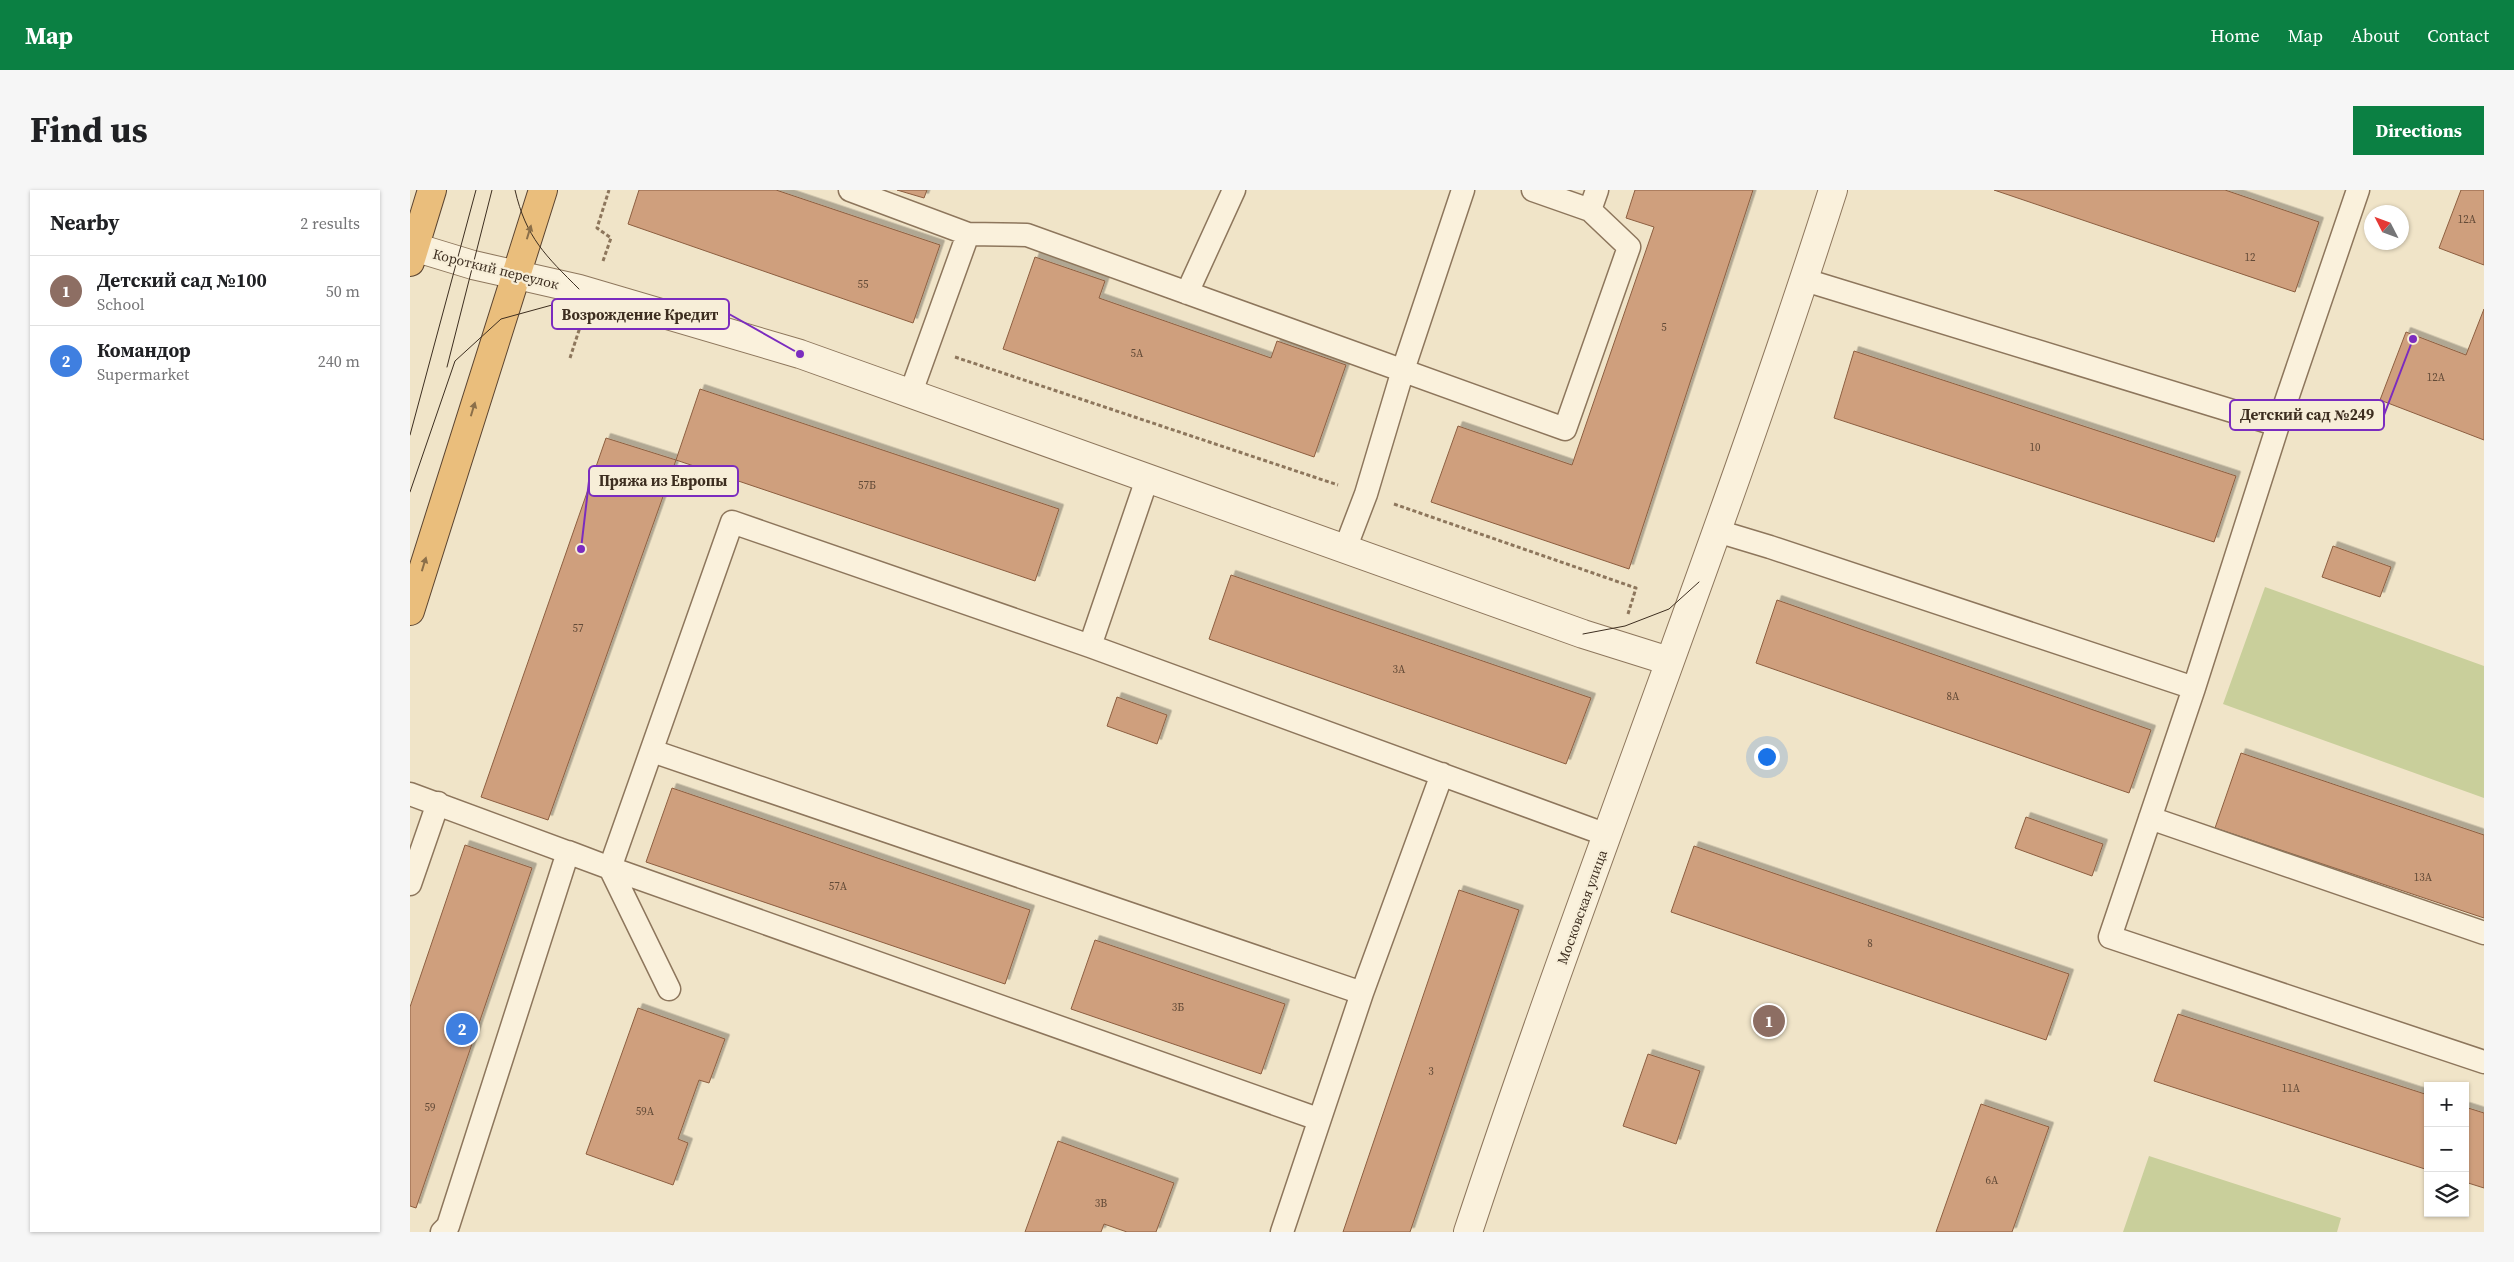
<!DOCTYPE html>
<meta charset="utf-8">
<style>
body{margin:0;font-family:"Source Serif 4",serif;background:#f6f6f6;color:#202124}
.controls{position:absolute;right:15px;bottom:15px;display:grid;overflow:hidden;border-radius:0px;box-shadow:0 1px 4px #0004}
.controls button{width:45px;height:45px;display:grid;place-items:center;padding:0;border:0;border-bottom:1px solid #e0e0e0;background:#fff;color:#202124;font:25px sans-serif}
.compass{position:absolute;left:1954px;top:15px;width:45px;height:45px;border-radius:50%;background:#fff;box-shadow:0 1px 4px #0004;rotate:312deg}
.you{position:absolute;left:1356px;top:566px;width:18px;height:18px;margin:-12px;border:4px solid #fff;border-radius:50%;background:#1a73e8;box-shadow:0 0 0 8px #1a73e833}
.badge{display:grid;place-items:center;width:32px;height:32px;border-radius:50%;background:#0b8043;color:#fff;font-size:16px;font-weight:700}
.pin{position:absolute;translate:-50% -50%;border:2px solid #fff;box-shadow:0 1px 5px #0006}
.list{margin:0;padding:0;list-style:none}
h2{display:flex;justify-content:space-between;align-items:center;height:65px;margin:0;padding:0 20px;font-size:21px}
h2 small{font-size:16px;font-weight:400;color:#757577}
.list li{display:grid;grid-template-columns:32px 1fr auto;gap:15px;align-items:center;box-sizing:border-box;height:70px;padding:0 20px;border-top:1px solid #e0e0e0}
.list b{display:block;font-size:19px;white-space:nowrap}
.list p{margin:0;font-size:16px;white-space:nowrap;color:#757577}
.list em{font-size:16px;font-style:normal;color:#757577}
.icon{flex:none;width:28px;height:28px;fill:none;stroke:currentColor;stroke-width:2;stroke-linecap:round;stroke-linejoin:round}
.map{position:relative;flex:none;width:2074px;height:1042px;overflow:hidden;border-radius:0px}
header{display:flex;align-items:center;gap:30px;box-sizing:border-box;height:70px;padding:0 25px;background:#0b8043;color:#fff}
header strong{font-size:24px}
nav{display:flex;gap:28px;margin-inline-start:auto;font-size:18px}
.intro{display:flex;align-items:center;justify-content:space-between;box-sizing:border-box;height:120px;padding:0 30px}
h1{margin:0;font-size:35px}
.button{padding:12px 22px;border-radius:0px;background:#0b8043;color:#fff;font-size:18px;font-weight:700}
main{display:flex;gap:30px;padding:0 30px}
aside{flex:1;background:#fff;border-radius:0px;box-shadow:0 1px 4px #0004}
.map>svg:first-child{display:block}
.green{fill:#c9cf9b}
.building{fill:#cf9f7d;stroke:#8d5f41;filter:url(#shadow)}
.lines{fill:none;stroke-linecap:round;stroke-linejoin:round}
.service-casing{stroke:#8d765c;stroke-width:25}
.minor-casing{stroke:#8d765c;stroke-width:30}
.trunk-casing{stroke:#5b4430;stroke-width:30}
.path{stroke:#8d765c;stroke-width:3;stroke-dasharray:4 2.5;stroke-linecap:butt}
.service{stroke:#faf1dc;stroke-width:22}
.minor{stroke:#faf1dc;stroke-width:28}
.trunk{stroke:#eabe7c;stroke-width:28}
.tram{stroke:#3d2e20;stroke-width:1}
.oneway{fill:#8b6f49}
.labels{text-anchor:middle;stroke-width:4.5;stroke-linejoin:round;paint-order:stroke}
.number-label{font-size:11px;fill:#624a37}
.street-label{font-size:14px;fill:#3d2e20;stroke:#f7eed8}
.leader{fill:none;stroke:#7b2cbf;stroke-width:2}
.callout-dot{fill:#7b2cbf;stroke:#f7eed8;stroke-width:2}
.callout{fill:#f7eed8;stroke:#7b2cbf;stroke-width:2}
.callout-label{font-size:15px;text-anchor:middle;font-weight:bold;fill:#3d2e20}
</style>
<header>
<strong>Map</strong>
<nav><a>Home</a><a>Map</a><a>About</a><a>Contact</a></nav>
</header>
<div class="intro"><h1>Find us</h1><a class="button">Directions</a></div>
<main>
<aside>
<h2>Nearby<small>2 results</small></h2>
<ul class="list">
<li><span class="badge" style="background:#8d6e63">1</span><div><b>Детский сад №100</b><p>School</p></div><em>50 m</em></li>
<li><span class="badge" style="background:#3f7fe0">2</span><div><b>Командор</b><p>Supermarket</p></div><em>240 m</em></li>
</ul>
</aside>
<div class="map">
<svg width="2074" height="1042" viewBox="0 0 2074 1042">
<defs>
<filter id="shadow"><feDropShadow dx="4.5" dy="-4.5" stdDeviation="0" flood-color="#0004"/></filter>
</defs>
<rect width="100%" height="100%" fill="#f0e4c8"/>
<path class="green" d="M1855,397L2074,476V608L1813,514Z
M1739,966L1931,1028L1927,1042H1713Z"/>
<path class="building" d="M229,0H366L530,55L503,133L218,34Z
M487,0H517L514,8Z
M1225,0H1343L1219,379L1021,312L1048,236L1162,275L1244,37L1216,28Z
M1584,0H1815L1909,32L1885,102Z
M2051,0H2074V75L2029,58Z
M625,67L695,91L689,108L861,168L867,151L936,175L904,267L593,159Z
M2074,119V250L1970,210L1996,142L2056,165Z
M1444,161L1826,286L1804,352L1424,228Z
M290,199L649,319L625,391L266,270Z
M196,248L266,270L138,630L71,607Z
M1923,356L1981,377L1970,407L1912,387Z
M821,385L1181,508L1156,574L799,449Z
M1367,410L1741,540L1719,603L1346,473Z
M707,507L757,525L747,554L697,536Z
M1831,563L2074,645V728L1805,638Z
M262,598L620,720L595,794L236,672Z
M1616,627L1693,654L1682,686L1605,658Z
M55,655L122,678L6,1018L0,1016V817Z
M1284,656L1659,784L1636,850L1261,722Z
M1049,700L1109,720L1000,1042H933Z
M685,750L875,814L851,884L661,819Z
M228,818L315,849L299,893L289,890L268,949L278,953L263,995L176,964Z
M1768,824L2018,905V980L1744,891Z
M1238,864L1290,881L1266,954L1213,936Z
M1571,914L1639,937L1602,1042H1526Z
M2055,917L2074,923V998L2055,992Z
M648,951L764,993L746,1042H717L694,1034L691,1042H615Z"/>
<g class="lines">
<defs>
<path id="service" d="M440,0L558,44L500,205
M1180,20L1187,0
M558,44L617,45L1155,239L1219,57L1180,20L1123,0
M1395,90L1868,235
M777,103L824,0
M1307,341L1360,357L1784,498L1868,235L1948,0
M935,359L956,304L993,180L1053,0
M680,456L737,289
M1784,498L1700,747L2074,872
M242,561L952,803
M0,604L200,678L908,929
M1740,628L2074,743
M158,662L200,678L322,332L680,456L1197,645
M192,675L200,678L259,799
M0,694L28,613
M32,1042L38,1036L158,662
M872,1042L952,803L1032,584"/>
<path id="minor" d="M4,57L63,75L169,99L390,164L1173,444L1259,471
M1058,1042C1173,693 1311,351 1423,0"/>
<path id="trunk" d="M0,72L22,0
M0,421L133,0"/>
</defs>
<use href="#service" class="service-casing"/>
<use href="#minor" class="minor-casing"/>
<use href="#trunk" class="trunk-casing"/>
<path class="path" d="M193,71L201,48L187,38L199,0
M545,167L928,295
M160,168L171,134
M984,314L1226,398L1218,424"/>
<use href="#service" class="service"/>
<use href="#minor" class="minor"/>
<use href="#trunk" class="trunk"/>
<path class="tram" d="M105,0C116,48 136,66 169,99
M37,177L82,0
M0,245L66,0
M0,302L45,171L91,129L142,115L202,110
M1173,444L1215,436L1259,419L1289,392"/>
</g>
<defs><path id="oneway-solid" d="M-6-.8H1V-3.2L6.5 0L1 3.2V.8H-6Z" transform="scale(1.25)"/></defs>
<g class="oneway">
<use href="#oneway-solid" transform="translate(119 42) rotate(-73)"/>
<use href="#oneway-solid" transform="translate(63 219) rotate(-73)"/>
<use href="#oneway-solid" transform="translate(14 374) rotate(-73)"/>
</g>
<g class="labels">
<g class="number-label">
<text x="2057" y="33">12А</text>
<text x="1840" y="71">12</text>
<text x="453" y="98">55</text>
<text x="1254" y="141">5</text>
<text x="727" y="167">5А</text>
<text x="2026" y="191">12А</text>
<text x="1625" y="261">10</text>
<text x="457" y="299">57Б</text>
<text x="168" y="442">57</text>
<text x="989" y="483">3А</text>
<text x="1543" y="510">8А</text>
<text x="2013" y="691">13А</text>
<text x="428" y="700">57А</text>
<text x="1460" y="757">8</text>
<text x="768" y="821">3Б</text>
<text x="1021" y="885">3</text>
<text x="1881" y="902">11А</text>
<text x="20" y="921">59</text>
<text x="235" y="925">59А</text>
<text x="1582" y="994">6А</text>
<text x="691" y="1017">3В</text>
</g>
<g class="street-label">
<text transform="translate(86 79) rotate(14)" y="5">Короткий переулок</text>
<text transform="translate(1172 717) rotate(-70)" y="5">Московская улица</text>
</g>
</g>
<path class="leader" d="M390 164L319 124M2003 149L1974 225M171 359L179 291"/>
<g class="callout-dot">
<circle cx="390" cy="164" r="5"/>
<circle cx="2003" cy="149" r="5"/>
<circle cx="171" cy="359" r="5"/>
</g>
<g class="callout">
<rect x="142" y="109" width="177" height="30" rx="5"/>
<rect x="1820" y="210" width="154" height="30" rx="5"/>
<rect x="179" y="276" width="149" height="30" rx="5"/>
</g>
<g class="callout-label">
<text x="230" y="130">Возрождение Кредит</text>
<text x="1897" y="230">Детский сад №249</text>
<text x="253" y="296">Пряжа из Европы</text>
</g>
</svg>
<div class="controls">
<button>+</button>
<button>−</button>
<button><svg class="icon" aria-label="layers" viewBox="0 0 24 24"><path d="M12 4l9 5-9 5-9-5zM3 14l9 5 9-5"/></svg></button>
</div>
<svg class="compass" viewBox="-18 -18 36 36"><path d="M0-13l5 13h-10z" fill="#e53935"/><path d="M0 13l5-13h-10z" fill="#757577"/></svg>
<div class="you"></div>
<div class="pin badge" style="left:1359px;top:831px;background:#8d6e63">1</div>
<div class="pin badge" style="left:52px;top:839px;background:#3f7fe0">2</div>
</div>
</main>
